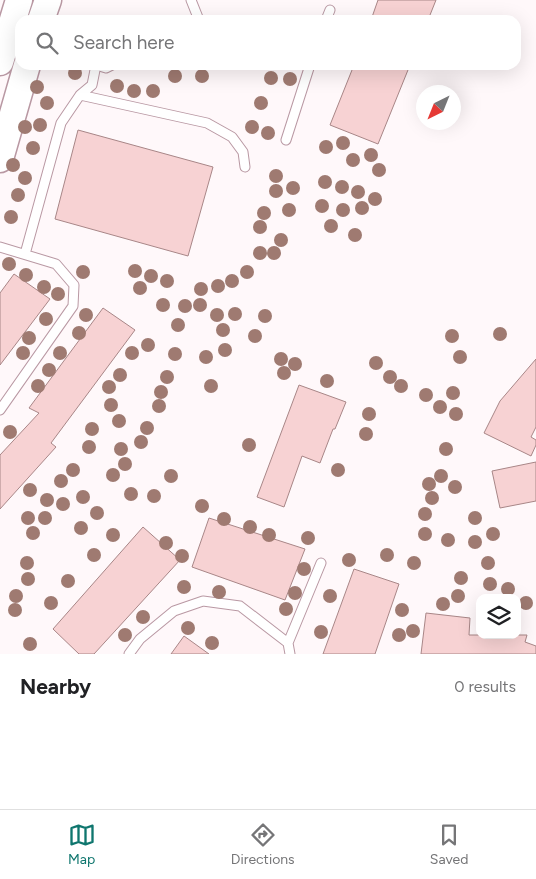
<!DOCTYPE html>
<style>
body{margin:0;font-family:Figtree,sans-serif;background:#f2f2f2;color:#202124}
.controls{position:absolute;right:15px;bottom:15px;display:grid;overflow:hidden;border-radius:10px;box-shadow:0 5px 20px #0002}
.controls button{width:45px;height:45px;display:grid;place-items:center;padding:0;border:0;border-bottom:1px solid #e0e0e0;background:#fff;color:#202124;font:25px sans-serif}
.compass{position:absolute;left:416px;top:85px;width:45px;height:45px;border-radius:50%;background:#fff;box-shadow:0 5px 20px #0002;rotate:223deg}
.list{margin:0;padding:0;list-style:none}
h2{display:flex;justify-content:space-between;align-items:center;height:65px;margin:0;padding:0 20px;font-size:21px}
h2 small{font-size:16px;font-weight:400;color:#757577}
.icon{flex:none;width:28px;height:28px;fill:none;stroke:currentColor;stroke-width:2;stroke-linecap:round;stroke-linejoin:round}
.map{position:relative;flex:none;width:536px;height:654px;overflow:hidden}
.search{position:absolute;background:#fff;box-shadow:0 5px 20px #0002;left:15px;right:15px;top:15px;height:55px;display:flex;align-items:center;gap:12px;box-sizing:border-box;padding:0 18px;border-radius:15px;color:#757577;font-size:19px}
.sheet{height:155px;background:#fff}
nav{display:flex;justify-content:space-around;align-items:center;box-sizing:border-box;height:70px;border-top:1px solid #e0e0e0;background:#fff;font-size:14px;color:#757577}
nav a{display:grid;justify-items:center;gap:2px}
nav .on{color:#0f766e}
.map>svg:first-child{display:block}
.building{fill:#f7d2d3;stroke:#a88687}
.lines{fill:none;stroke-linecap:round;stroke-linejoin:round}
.lane-casing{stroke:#b998a3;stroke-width:11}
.secondary-casing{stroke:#b998a3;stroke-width:29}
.lane{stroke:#fff;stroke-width:9}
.secondary{stroke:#fff;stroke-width:26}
.tree{fill:#9f7a71}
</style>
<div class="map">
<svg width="536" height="654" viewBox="0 0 536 654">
<rect width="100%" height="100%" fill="#fff8fa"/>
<path class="building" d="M378,0H436L428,20H371Z
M354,65H410L378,144L330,125Z
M78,130L213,167L188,256L55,219Z
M14,274L50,299L0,365V293Z
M103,308L135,330L51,443L56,447L0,509V455L39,413L29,408Z
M536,359V427L531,437L536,440V445L531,456L484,433L500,401Z
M299,385L346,402L335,429H333L320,463L302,456L284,507L257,497Z
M536,462V501L500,508L492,471Z
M209,518L305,549L285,600L192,567Z
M143,527L180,560L94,654H79L53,629Z
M354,569L399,584L375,654H323Z
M426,613L470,618L469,635H527L525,642L536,646V654H421Z
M184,636L209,654H171Z"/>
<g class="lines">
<defs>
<path id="lane" d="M191,0L199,20
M326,20L330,10
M96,65L106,68L112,65
M80,95L207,123L232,137L243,152L245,167
M286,140L310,65
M0,247L56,264L74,285L73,306L0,410
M25,254L61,123L80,95L92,85L96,65
M288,643L321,563
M129,654L140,639L174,611L203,601L240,606L288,643L290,654"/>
<path id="secondary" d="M41,20L48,0
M0,62L19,0
M0,159L27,65"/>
</defs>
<use href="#lane" class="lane-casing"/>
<use href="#secondary" class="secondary-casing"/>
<use href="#lane" class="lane"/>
<use href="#secondary" class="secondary"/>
</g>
<g class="tree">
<circle cx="75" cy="73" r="7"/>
<circle cx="175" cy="76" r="7"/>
<circle cx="202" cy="76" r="7"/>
<circle cx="271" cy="78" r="7"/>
<circle cx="290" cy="79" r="7"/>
<circle cx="117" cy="86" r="7"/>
<circle cx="37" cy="87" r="7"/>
<circle cx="134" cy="91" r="7"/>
<circle cx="153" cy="91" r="7"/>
<circle cx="47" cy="103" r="7"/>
<circle cx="261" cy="103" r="7"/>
<circle cx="40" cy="125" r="7"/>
<circle cx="25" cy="127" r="7"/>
<circle cx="252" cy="127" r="7"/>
<circle cx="268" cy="133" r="7"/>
<circle cx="343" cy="143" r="7"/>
<circle cx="326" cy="147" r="7"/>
<circle cx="33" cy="148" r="7"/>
<circle cx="371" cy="155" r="7"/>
<circle cx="353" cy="160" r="7"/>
<circle cx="13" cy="165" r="7"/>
<circle cx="379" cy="170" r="7"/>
<circle cx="276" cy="176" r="7"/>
<circle cx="25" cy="178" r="7"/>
<circle cx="325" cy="182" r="7"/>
<circle cx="342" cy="187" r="7"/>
<circle cx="293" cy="188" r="7"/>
<circle cx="276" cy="191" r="7"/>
<circle cx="358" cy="192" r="7"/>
<circle cx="18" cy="195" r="7"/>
<circle cx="375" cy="199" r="7"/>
<circle cx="322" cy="206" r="7"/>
<circle cx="362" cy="208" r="7"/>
<circle cx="289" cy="210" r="7"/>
<circle cx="343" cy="210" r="7"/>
<circle cx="264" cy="213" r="7"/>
<circle cx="11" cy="217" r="7"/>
<circle cx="331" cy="226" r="7"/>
<circle cx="260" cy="227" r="7"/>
<circle cx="355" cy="235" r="7"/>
<circle cx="281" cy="240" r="7"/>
<circle cx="260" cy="253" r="7"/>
<circle cx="274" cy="253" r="7"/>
<circle cx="9" cy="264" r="7"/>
<circle cx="135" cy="271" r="7"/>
<circle cx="83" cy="272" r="7"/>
<circle cx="247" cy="272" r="7"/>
<circle cx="26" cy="275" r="7"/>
<circle cx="151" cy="276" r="7"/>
<circle cx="167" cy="281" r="7"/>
<circle cx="232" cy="281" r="7"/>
<circle cx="218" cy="286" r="7"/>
<circle cx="44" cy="287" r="7"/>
<circle cx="140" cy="288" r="7"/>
<circle cx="201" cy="289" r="7"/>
<circle cx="58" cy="294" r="7"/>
<circle cx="163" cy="305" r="7"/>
<circle cx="200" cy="305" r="7"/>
<circle cx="185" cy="306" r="7"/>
<circle cx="235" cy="314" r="7"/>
<circle cx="86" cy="315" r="7"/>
<circle cx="217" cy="315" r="7"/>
<circle cx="265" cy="316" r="7"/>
<circle cx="46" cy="319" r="7"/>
<circle cx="178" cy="325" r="7"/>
<circle cx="223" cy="330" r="7"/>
<circle cx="79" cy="333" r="7"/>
<circle cx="500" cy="334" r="7"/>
<circle cx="255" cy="336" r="7"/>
<circle cx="452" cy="336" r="7"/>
<circle cx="29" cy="338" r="7"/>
<circle cx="148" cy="345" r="7"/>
<circle cx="225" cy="350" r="7"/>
<circle cx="23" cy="353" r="7"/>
<circle cx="60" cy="353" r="7"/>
<circle cx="132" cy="353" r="7"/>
<circle cx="175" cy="354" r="7"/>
<circle cx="206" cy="357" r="7"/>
<circle cx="460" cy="357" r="7"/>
<circle cx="281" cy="359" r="7"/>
<circle cx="376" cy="363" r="7"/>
<circle cx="295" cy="364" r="7"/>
<circle cx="49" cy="370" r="7"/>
<circle cx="284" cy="373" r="7"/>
<circle cx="120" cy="375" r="7"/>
<circle cx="167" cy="377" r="7"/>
<circle cx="390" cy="377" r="7"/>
<circle cx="327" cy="381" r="7"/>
<circle cx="38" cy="386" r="7"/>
<circle cx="211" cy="386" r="7"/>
<circle cx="401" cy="386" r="7"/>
<circle cx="109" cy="387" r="7"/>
<circle cx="161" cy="392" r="7"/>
<circle cx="453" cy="393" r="7"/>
<circle cx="426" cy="395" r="7"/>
<circle cx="111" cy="405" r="7"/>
<circle cx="159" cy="406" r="7"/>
<circle cx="440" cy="407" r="7"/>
<circle cx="369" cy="414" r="7"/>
<circle cx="456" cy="414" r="7"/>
<circle cx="119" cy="421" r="7"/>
<circle cx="147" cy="428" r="7"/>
<circle cx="92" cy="429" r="7"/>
<circle cx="10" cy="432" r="7"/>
<circle cx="366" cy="434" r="7"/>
<circle cx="141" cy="442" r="7"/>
<circle cx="249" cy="445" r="7"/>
<circle cx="89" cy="447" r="7"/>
<circle cx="121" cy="449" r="7"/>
<circle cx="446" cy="449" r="7"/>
<circle cx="125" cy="464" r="7"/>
<circle cx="73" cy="470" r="7"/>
<circle cx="338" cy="470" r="7"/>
<circle cx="113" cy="475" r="7"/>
<circle cx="171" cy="476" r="7"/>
<circle cx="441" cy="476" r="7"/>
<circle cx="61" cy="481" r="7"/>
<circle cx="429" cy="484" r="7"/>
<circle cx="455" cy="487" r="7"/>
<circle cx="30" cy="490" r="7"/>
<circle cx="131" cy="494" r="7"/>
<circle cx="154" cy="496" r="7"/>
<circle cx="83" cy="497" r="7"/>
<circle cx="432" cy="498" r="7"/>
<circle cx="47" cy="500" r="7"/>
<circle cx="63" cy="504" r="7"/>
<circle cx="202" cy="506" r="7"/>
<circle cx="97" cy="513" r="7"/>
<circle cx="425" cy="514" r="7"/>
<circle cx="28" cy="518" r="7"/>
<circle cx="45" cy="518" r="7"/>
<circle cx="475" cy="518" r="7"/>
<circle cx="224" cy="519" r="7"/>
<circle cx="250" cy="527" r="7"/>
<circle cx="81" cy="528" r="7"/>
<circle cx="33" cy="533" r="7"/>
<circle cx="425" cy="534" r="7"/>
<circle cx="493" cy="534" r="7"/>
<circle cx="113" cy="535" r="7"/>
<circle cx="269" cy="535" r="7"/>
<circle cx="308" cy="538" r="7"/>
<circle cx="448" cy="540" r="7"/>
<circle cx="475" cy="542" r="7"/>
<circle cx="166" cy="543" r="7"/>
<circle cx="94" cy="555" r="7"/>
<circle cx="387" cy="555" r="7"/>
<circle cx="182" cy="556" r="7"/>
<circle cx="349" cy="560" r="7"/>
<circle cx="27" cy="563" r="7"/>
<circle cx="414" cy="563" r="7"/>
<circle cx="488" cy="563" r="7"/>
<circle cx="304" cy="569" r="7"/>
<circle cx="461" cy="578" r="7"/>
<circle cx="28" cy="579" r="7"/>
<circle cx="68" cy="581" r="7"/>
<circle cx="490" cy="584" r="7"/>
<circle cx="184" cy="587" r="7"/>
<circle cx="508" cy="589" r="7"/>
<circle cx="219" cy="592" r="7"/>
<circle cx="295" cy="593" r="7"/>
<circle cx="16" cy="596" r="7"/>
<circle cx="330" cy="596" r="7"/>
<circle cx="458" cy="596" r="7"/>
<circle cx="51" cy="603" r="7"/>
<circle cx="526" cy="603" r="7"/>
<circle cx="443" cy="604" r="7"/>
<circle cx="286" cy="609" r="7"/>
<circle cx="15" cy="610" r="7"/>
<circle cx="402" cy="610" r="7"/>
<circle cx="143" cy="617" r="7"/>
<circle cx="188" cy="628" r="7"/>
<circle cx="413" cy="631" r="7"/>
<circle cx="321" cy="632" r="7"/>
<circle cx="125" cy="635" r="7"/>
<circle cx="399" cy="635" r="7"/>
<circle cx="212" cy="643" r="7"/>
<circle cx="30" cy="644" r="7"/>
</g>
</svg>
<div class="controls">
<button><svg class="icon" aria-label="layers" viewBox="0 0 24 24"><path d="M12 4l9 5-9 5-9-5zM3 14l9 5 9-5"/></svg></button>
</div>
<svg class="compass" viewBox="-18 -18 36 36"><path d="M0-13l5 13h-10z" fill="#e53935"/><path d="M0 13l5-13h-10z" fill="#757577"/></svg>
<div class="search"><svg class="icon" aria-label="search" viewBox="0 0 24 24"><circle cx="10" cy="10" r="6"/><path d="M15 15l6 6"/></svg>Search here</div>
</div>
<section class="sheet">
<h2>Nearby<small>0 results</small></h2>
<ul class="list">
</ul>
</section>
<nav>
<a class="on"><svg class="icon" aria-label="map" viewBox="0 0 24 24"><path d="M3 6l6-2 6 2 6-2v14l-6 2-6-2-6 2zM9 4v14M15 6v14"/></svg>Map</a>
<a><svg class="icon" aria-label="directions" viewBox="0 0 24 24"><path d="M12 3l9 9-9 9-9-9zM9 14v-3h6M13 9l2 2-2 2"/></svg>Directions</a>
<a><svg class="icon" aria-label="saved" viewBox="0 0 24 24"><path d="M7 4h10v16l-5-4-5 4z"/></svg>Saved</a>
</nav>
